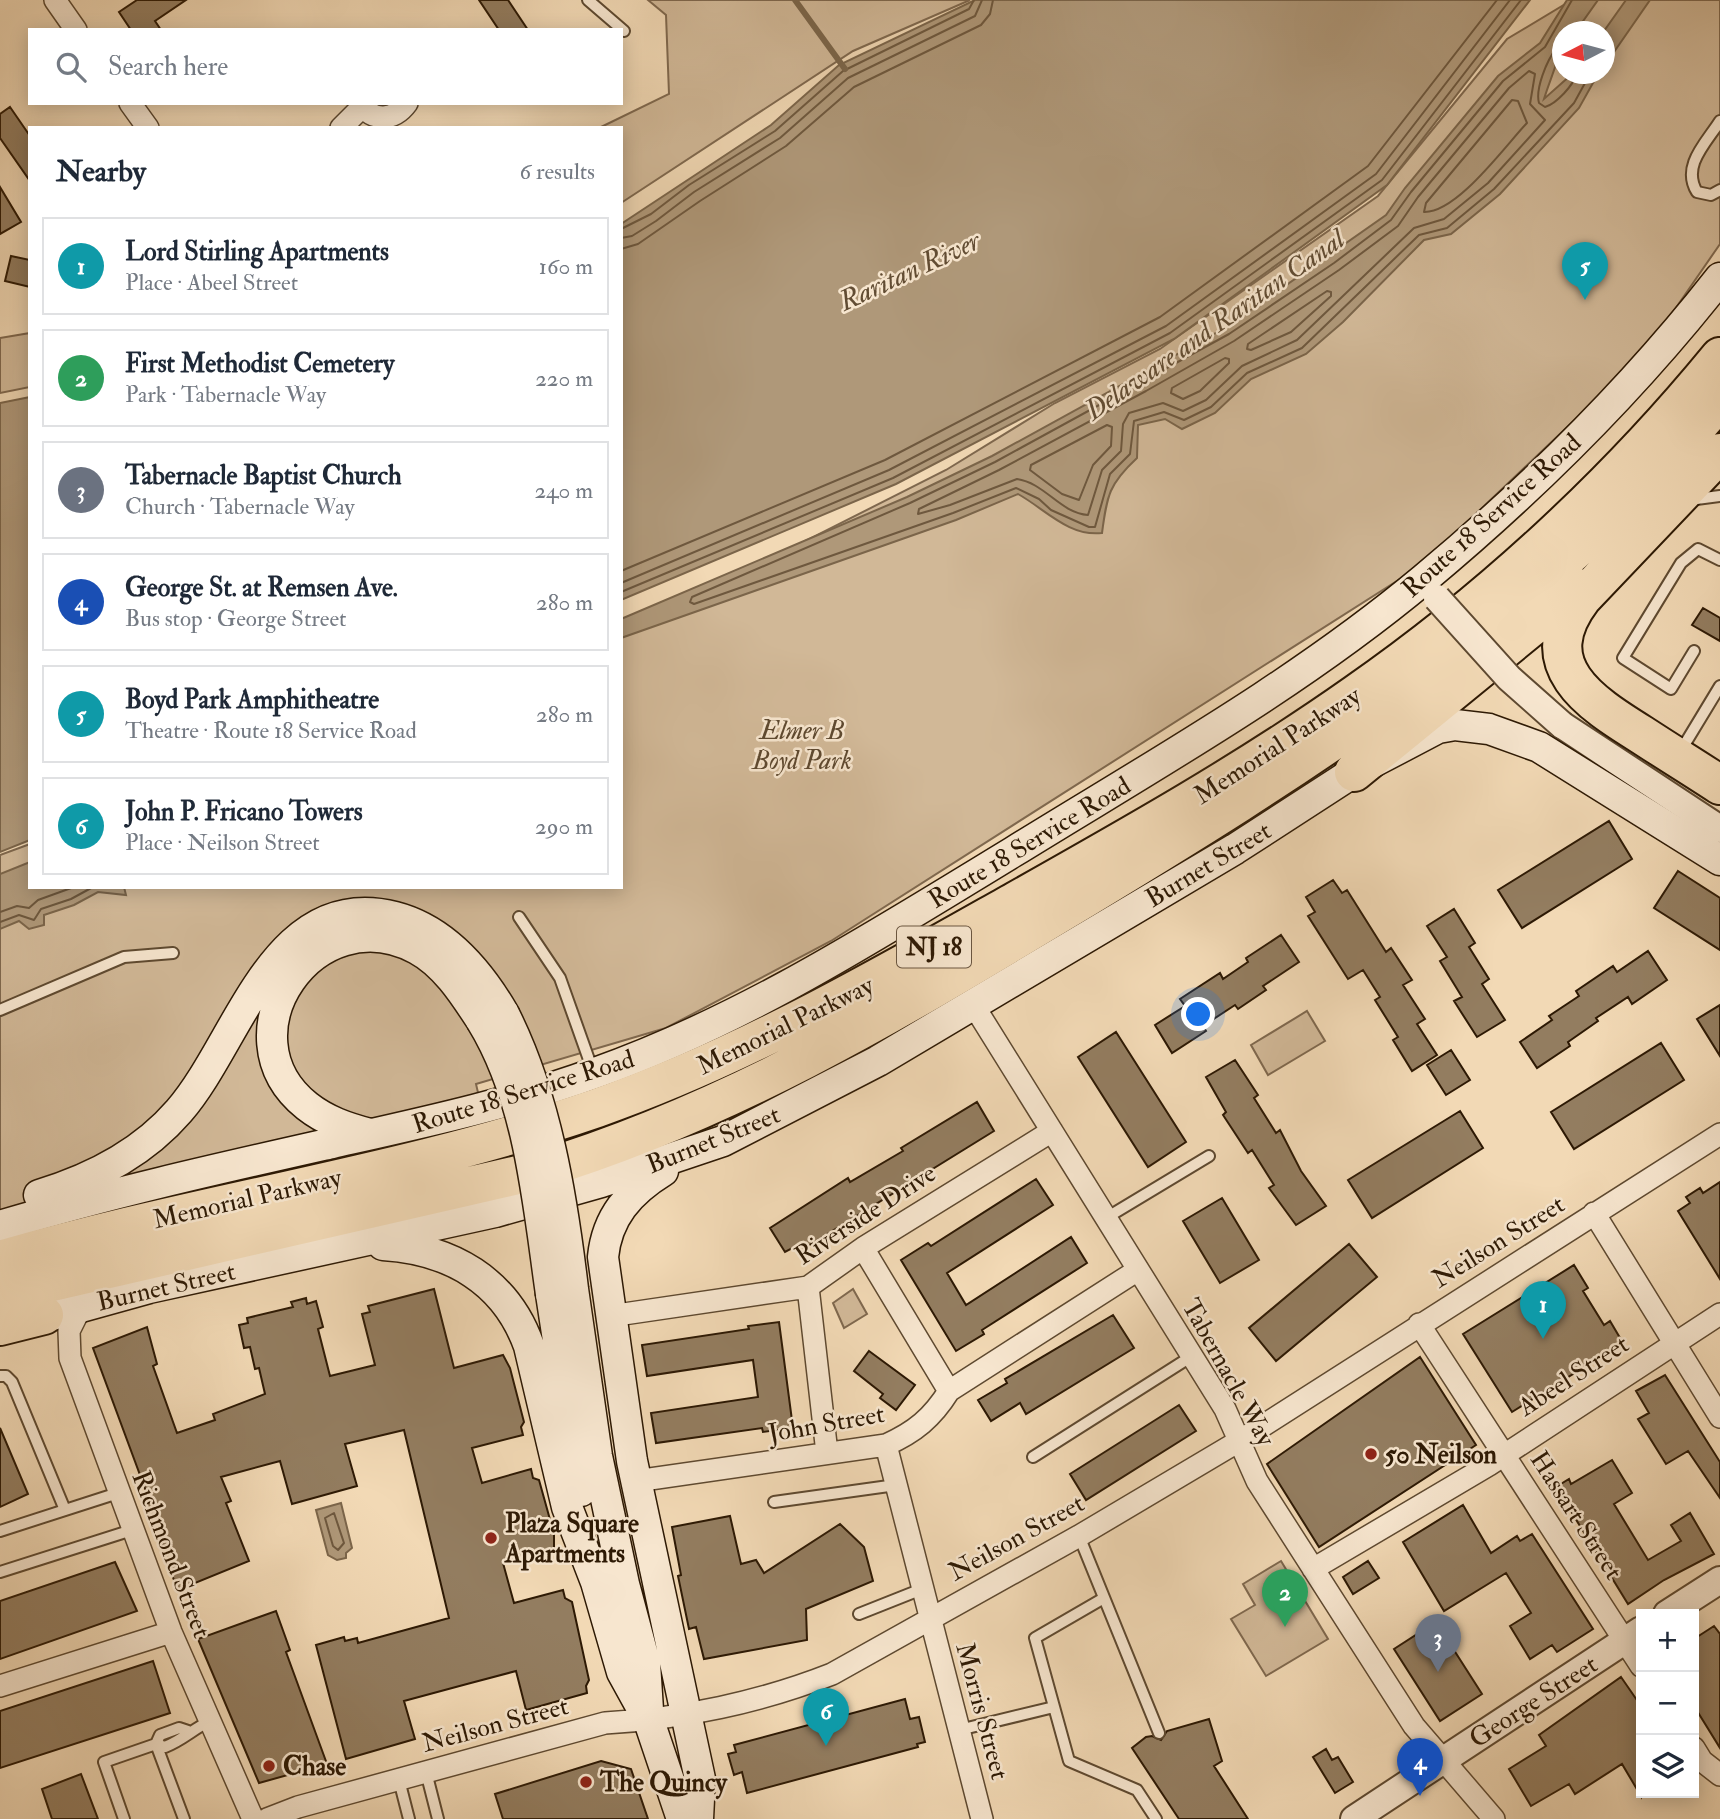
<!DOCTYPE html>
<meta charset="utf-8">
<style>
body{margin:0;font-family:"IM FELL Double Pica",serif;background:#f6f6f7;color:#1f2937}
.controls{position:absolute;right:21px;bottom:21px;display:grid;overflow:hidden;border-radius:0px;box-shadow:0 4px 18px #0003}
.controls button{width:63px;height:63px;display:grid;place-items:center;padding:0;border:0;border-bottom:2px solid #e0e1e3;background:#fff;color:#1f2937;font:35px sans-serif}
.compass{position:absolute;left:1552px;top:21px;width:63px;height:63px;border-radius:50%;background:#fff;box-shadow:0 4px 18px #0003;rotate:264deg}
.you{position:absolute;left:1199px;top:1015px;width:24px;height:24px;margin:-18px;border:5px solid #fff;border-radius:50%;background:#1a73e8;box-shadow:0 0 0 10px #1a73e833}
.badge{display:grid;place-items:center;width:46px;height:46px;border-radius:50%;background:#8f2418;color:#fff;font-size:23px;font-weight:700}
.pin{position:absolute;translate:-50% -58px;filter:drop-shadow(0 2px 4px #0008)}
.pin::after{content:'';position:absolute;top:37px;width:24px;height:21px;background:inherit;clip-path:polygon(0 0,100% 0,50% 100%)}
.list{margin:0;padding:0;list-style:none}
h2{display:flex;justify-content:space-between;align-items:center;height:91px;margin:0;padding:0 28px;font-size:30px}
h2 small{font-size:23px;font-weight:400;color:#747a83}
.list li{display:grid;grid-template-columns:46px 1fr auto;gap:21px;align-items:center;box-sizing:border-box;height:98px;margin:0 14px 14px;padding:0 14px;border:2px solid #e0e1e3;border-radius:0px}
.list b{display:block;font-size:26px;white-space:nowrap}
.list p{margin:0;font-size:23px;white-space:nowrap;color:#747a83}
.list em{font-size:23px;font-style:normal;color:#747a83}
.icon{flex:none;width:38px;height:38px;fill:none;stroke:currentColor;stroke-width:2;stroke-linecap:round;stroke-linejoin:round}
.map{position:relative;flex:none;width:1720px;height:1819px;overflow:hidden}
.search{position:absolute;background:#fff;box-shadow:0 4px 18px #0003;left:28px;top:28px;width:595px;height:77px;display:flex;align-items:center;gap:18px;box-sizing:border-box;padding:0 24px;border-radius:0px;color:#747a83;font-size:26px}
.panel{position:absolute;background:#fff;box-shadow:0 4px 18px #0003;left:28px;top:126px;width:595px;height:763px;border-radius:0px}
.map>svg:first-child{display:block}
.green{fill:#d1b897;stroke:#7f684e;stroke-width:2;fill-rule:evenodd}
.water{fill:#af9879;stroke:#7b654a;stroke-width:2}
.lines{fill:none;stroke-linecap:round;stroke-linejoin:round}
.shore{stroke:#6e583e;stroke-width:2}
.stream{stroke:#7b654a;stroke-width:6}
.building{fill:#937d60;stroke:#2d1904;stroke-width:2}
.service-casing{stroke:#5e4930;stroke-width:14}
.minor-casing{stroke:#5e4930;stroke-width:24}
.tertiary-casing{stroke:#5e4930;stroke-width:30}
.secondary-casing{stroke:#2d1904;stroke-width:33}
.motorway-casing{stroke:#2d1904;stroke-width:42}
.service{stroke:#f7e6cf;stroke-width:10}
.minor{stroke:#f7e6cf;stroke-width:21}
.tertiary{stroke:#f7e6cf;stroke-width:26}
.secondary{stroke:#f7e6cf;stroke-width:30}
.motorway{stroke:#f2d9b5;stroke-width:38}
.tertiary-bridge-casing{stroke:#5e4930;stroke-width:30;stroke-linecap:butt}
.secondary-bridge-casing{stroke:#2d1904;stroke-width:33;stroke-linecap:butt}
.tertiary-bridge{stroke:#f7e6cf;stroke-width:26}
.secondary-bridge{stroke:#f7e6cf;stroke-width:30}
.poi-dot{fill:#8f2418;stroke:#f7e6cf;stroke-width:2.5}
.labels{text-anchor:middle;stroke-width:5;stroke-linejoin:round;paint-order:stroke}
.shield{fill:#f7e6cf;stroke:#6a5641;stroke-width:2}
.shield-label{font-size:24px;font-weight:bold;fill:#2d1904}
.street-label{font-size:26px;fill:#2d1904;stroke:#f7e6cf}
.park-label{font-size:26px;font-style:italic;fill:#5e4930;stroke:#f7e6cf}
.poi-label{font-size:26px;font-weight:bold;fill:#2d1904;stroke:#f7e6cf;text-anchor:start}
.water-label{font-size:28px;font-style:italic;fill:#614c33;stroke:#f7e6cf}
</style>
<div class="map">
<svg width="1720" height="1819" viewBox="0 0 1720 1819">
<rect width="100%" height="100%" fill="#f2d9b5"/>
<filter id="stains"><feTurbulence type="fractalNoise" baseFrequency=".00286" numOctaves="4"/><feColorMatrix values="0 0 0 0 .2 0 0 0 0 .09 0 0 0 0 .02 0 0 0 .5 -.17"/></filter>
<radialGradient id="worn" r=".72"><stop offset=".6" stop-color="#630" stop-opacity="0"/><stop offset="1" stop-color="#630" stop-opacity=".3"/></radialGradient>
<path class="green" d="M648,0H970L853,51L621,203V128H599L669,94L666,15Z
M1572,0H1720V244L1644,354L1422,565L831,941L666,1028L476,1084L479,1097L0,1217V855L30,844V887H621V634L946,470L1055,403L1160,349L1378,196L1507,39ZM1562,32H1604V74H1562Z
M30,333V387L0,393V338Z
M1307,1011L1325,1041L1268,1075L1251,1045Z
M853,1289L867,1314L844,1328L833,1303Z
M1281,1561L1328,1639L1266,1676L1231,1619L1255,1605L1243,1584Z"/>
<path class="water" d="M975,0H1530L1387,185L1174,339L896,484L621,600V224L771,125L839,65Z
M1567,0H1598L1576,31L1562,32C1562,55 1551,76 1544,99L1572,74H1598L1579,108L1500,194L1451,234L1424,240L1343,322L1306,354L1251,379L1215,413L1182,429L1165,419L1138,425L1137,458C1109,484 1107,495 1102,533C1069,537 1045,509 1018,494L956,520L621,638V619L907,497L992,456L1225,328L1386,215L1405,188L1498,76L1540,43Z
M1626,0H1650L1605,65L1604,31Z
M30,397V840L0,852V403Z
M30,862V887H124L126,895L98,892L74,905L44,915V925L29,929L19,921L0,929V874Z
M341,1503L352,1548L346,1553V1558L337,1560L328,1555L316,1510Z"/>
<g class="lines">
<path class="shore" d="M1572,0L1545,47L1503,81L1411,192L1391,220L1334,263L1229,334L995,462L910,503L692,597L690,602L694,604L953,513L1016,488L1039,499L1051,510L1089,527H1095L1110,474L1130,454L1134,421L1164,412L1184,420L1211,407L1247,373L1302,348L1419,235L1447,228L1494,189L1574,103L1590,74
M1562,48L1556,49C1547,60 1535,89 1539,103L1545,107C1556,104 1574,85 1576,74
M1529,71L1535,74L1530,104L1545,120L1488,183L1444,219L1414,228L1297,340L1242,366L1206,400L1183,411L1163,403L1129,413L1123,424L1121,451L1102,470L1088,515C1060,513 1045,483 1017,479L950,505L918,514L919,509L999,470L1146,391L1234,341L1339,270L1398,226L1418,197L1509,88Z
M1512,100L1518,101L1527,123C1505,146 1457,213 1424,212L1426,203Z
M621,229L651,214L689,185L775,131L843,71L969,9L974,0
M621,238L632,236L656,221L694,192L780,138L848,78L975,16L982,0
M621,249L638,244L700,201L786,146L854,87L981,25L990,14L993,0
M1327,291L1331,292V296L1291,332L1251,350L1247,349L1248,344Z
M1225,358L1229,359V363L1200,391L1183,399L1171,393L1172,388Z
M1107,425L1112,427L1111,446L1093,465L1079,500L1062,494L1030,470L1031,465Z
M621,571L885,460L1160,317L1368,166L1497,0
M621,583L889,470L1166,326L1376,174L1510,0
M621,592L893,478L1170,333L1382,180L1521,0
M0,912L17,906L29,908L38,900L74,887
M0,922L19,915L34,920L41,909L71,899L93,887
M334,1513L344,1543L338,1550L333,1546L325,1518Z"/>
<path class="stream" d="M795,0L845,69"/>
</g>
<path class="building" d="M137,0H186L155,21L161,30H131L119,12Z
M479,0H508L528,30H499Z
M10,107L30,136V181L0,138V114Z
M0,187L21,222L0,234Z
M11,256L30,260V287L5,281Z
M1703,608L1720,618V641L1692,625Z
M1609,821L1632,859L1522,928L1498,890Z
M1678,871L1720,898V950L1654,908Z
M1333,880L1342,893L1347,890L1386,952L1391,948L1412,980L1403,985L1425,1019L1417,1024L1437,1055L1412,1071L1393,1040L1398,1037L1375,1000L1380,997L1363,970L1348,979L1308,916L1315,912L1306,897Z
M1454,909L1475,943L1469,947L1489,979L1482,984L1505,1020L1477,1037L1454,1001L1462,997L1440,961L1447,957L1427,926Z
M1281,935L1299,962L1263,986L1266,990L1238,1009L1235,1005L1203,1026L1206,1031L1172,1053L1155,1025L1185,1006L1180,999L1220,973L1223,979L1248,962L1246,958Z
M1648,951L1667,980L1632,1004L1628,997L1596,1018L1598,1021L1568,1042L1570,1046L1537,1068L1520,1042L1552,1020L1549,1016L1579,996L1576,991L1613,966L1617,972Z
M1720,1005V1056L1697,1019Z
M1116,1032L1186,1142L1148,1167L1078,1057Z
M1661,1043L1684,1080L1574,1149L1551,1112Z
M1451,1050L1470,1080L1446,1095L1427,1065Z
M1235,1060L1258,1095L1254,1098L1276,1133L1280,1130L1301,1171L1326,1206L1296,1225L1269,1188L1274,1185L1252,1150L1248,1153L1223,1115L1226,1112L1206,1077Z
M977,1102L994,1131L803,1249L800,1244L785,1252L770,1228L848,1178L850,1182L903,1151L901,1148Z
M1460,1111L1483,1148L1372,1218L1348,1180Z
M1036,1179L1053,1205L947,1273L966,1305L1071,1237L1087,1263L982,1330L984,1334L956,1351L901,1260L928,1243L931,1246Z
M1720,1182V1279L1678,1211L1690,1203L1686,1197L1700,1188L1703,1193Z
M1222,1198L1259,1260L1220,1283L1183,1221Z
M1349,1244L1377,1277L1276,1361L1249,1328Z
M1574,1265L1588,1288L1583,1291L1604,1325L1610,1321L1623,1343L1512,1412L1463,1334Z
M434,1289L454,1368L503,1355L510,1368L524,1422L521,1427L523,1435L472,1448L482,1483L531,1469L533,1478L539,1480L554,1534V1548L503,1563L514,1603L563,1590L565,1598L572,1602L589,1680L586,1686L587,1693L526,1710L516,1671L467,1684L404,1701L415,1739L346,1759L316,1645L344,1637L345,1641L357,1638L358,1643L449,1618L404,1430L345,1444L357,1486L292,1504L280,1461L221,1477L231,1501L226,1503L249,1561L178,1590L166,1560L169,1558L144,1505L150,1502L93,1348L147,1327L157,1364L153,1366L177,1433L215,1420L213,1414L265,1394L259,1368L255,1369L250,1347L244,1348L239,1325L248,1323L247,1318L293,1307L291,1302L306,1298L307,1304L316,1301L323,1327L318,1329L330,1376L375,1365L362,1314L370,1312L368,1306Z
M1113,1315L1134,1348L1026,1414L1020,1403L991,1421L978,1400L1007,1383L1005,1379Z
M779,1322L793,1428L763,1432L762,1428L656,1443L651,1413L758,1397L753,1360L647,1376L642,1345L749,1329L748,1326Z
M869,1351L915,1385L896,1410L880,1398L883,1394L854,1371Z
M1420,1357L1476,1445L1319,1547L1267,1464Z
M1665,1375L1720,1462V1498L1688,1451L1666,1464L1638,1419L1649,1413L1636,1391Z
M1179,1405L1196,1431L1086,1500L1070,1474Z
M0,1428L28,1494L0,1507Z
M1612,1460L1632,1493L1614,1504L1648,1560L1681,1541L1671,1525L1690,1513L1714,1554L1664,1580L1628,1604L1556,1487L1569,1479L1571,1484Z
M1463,1505L1491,1553L1517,1536L1520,1541L1532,1534L1593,1629L1557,1652L1552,1645L1530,1659L1510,1626L1531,1613L1506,1573L1444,1611L1403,1542Z
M730,1516L741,1564L756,1560L764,1573L840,1524L864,1547L873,1581L806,1609L807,1640L704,1659L696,1627L689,1629L678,1576L681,1575L672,1527Z
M1368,1561L1379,1578L1353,1594L1343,1577Z
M115,1562L137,1611L0,1659V1601Z
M276,1611L290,1650L286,1652L327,1764L259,1783L198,1639Z
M1436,1622L1482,1694L1440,1721L1394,1649Z
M1714,1626L1720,1634V1748L1694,1706V1639Z
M153,1661L170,1713L0,1768V1711Z
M1621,1677L1641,1706V1796L1622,1764L1575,1794L1569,1784L1531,1806L1509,1769L1546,1746L1539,1735Z
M905,1699L910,1719L919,1717L925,1742L917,1744L918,1747L747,1793L742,1772L734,1775L728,1754L736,1752L734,1745Z
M1209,1719L1222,1761L1214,1766L1248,1819H1179L1132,1748L1146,1737L1152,1736L1161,1740L1167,1731Z
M1326,1749L1332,1760L1338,1757L1353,1782L1335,1793L1313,1757Z
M601,1761L631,1769L648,1819H503L495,1794Z
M81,1774L98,1819H52L42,1789Z"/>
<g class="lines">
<defs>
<path id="service" d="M588,0L624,31
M1720,121C1706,143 1681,166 1697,192L1711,195L1720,190
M1689,500L1720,496
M1694,651L1671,689L1623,658L1681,563L1698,549L1720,560
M1680,752L1720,686
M519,917L560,978L593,1071
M0,1010L124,957L173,953
M1106,1218L1209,1156
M0,1376H6L12,1382L65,1510
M1033,1457L1192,1356
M774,1502L896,1485
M0,1531L118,1493
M1079,1536L1159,1733
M0,1572L132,1530
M1104,1598L1035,1638L1069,1761L1137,1790L1156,1819
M859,1614L922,1589
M959,1730L1054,1707
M426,1772L438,1819
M399,1780L409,1819
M124,1819L104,1762L156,1744L165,1747C183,1740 193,1729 210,1721
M184,1819L156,1744L160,1735L179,1728L188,1731"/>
<path id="minor" d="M55,0L76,30
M130,103L148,128
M360,103C372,122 394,121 407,103
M341,128L362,107
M974,1006L1225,1409L1257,1481L1414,1726L1494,1819
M1594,1213L1720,1417
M863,1248L949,1391
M808,1287L827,1453
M82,1305L69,1331L70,1358L171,1632L253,1819
M610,1316L808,1287L863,1248L1052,1131
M1419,1324L1641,1666
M886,1445L982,1819
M636,1481L886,1445C915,1432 932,1418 949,1391L1138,1270
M1313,1569L1489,1465L1720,1314
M0,1686L171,1632
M1694,1748L1702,1761L1720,1775
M267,1819L298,1807L605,1723C681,1719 761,1702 832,1674L1079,1536L1239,1441L1720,1134"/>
<path id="tertiary" d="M1562,725L1720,829
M1667,1614L1720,1580
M1354,1819L1641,1630"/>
<path id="secondary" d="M370,1134C347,1128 326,1121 307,1106C218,1035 315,894 417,949C445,964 464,994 481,1020
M663,1171C629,1192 607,1217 603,1257L632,1461L700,1779L698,1819
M39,1195C92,1179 142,1154 179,1111C240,1041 274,886 395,917C445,930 479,971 504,1014
M0,1226C109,1193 221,1168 332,1143C421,1123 510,1104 595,1073C745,1020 878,934 1013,852C1152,766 1297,685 1424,579C1532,489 1633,389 1720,278
M383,1245C451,1249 506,1281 529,1346L567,1507L596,1582L622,1672L649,1721L682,1819
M573,1289L597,1456L624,1584L645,1663L648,1710
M551,1294L581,1491
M23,1323L149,1288L495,1212L601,1182L723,1141L878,1061L1235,849L1354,772L1438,728L1455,725L1489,729L1539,747L1720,860"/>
<path id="motorway" d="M1720,453L1582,598C1531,665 1589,702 1642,735C1668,752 1694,768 1720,785
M1354,772L1579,588
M0,1260C197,1203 403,1175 597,1108C742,1057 874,981 1007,906C1126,839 1244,773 1356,694C1491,600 1616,484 1720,357
M0,1294L539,1170C726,1113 890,1016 1057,915C1306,765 1529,625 1720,400
M0,1326L44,1315"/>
</defs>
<use href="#service" class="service-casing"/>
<use href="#minor" class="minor-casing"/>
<use href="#tertiary" class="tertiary-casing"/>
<use href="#secondary" class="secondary-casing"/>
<use href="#motorway" class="motorway-casing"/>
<use href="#service" class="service"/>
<use href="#minor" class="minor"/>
<use href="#tertiary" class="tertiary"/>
<use href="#secondary" class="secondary"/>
<use href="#motorway" class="motorway"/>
<defs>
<path id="tertiary-bridge" d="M1437,598L1509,678L1562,725"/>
<path id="secondary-bridge" d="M504,1014C546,1097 562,1196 573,1289
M481,1020C530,1099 538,1204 551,1294"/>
</defs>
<use href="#tertiary-bridge" class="tertiary-bridge-casing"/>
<use href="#secondary-bridge" class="secondary-bridge-casing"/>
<use href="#tertiary-bridge" class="tertiary-bridge"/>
<use href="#secondary-bridge" class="secondary-bridge"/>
</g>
<g class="poi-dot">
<circle cx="1371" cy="1454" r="7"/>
<circle cx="491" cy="1538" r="7"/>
<circle cx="269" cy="1766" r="7"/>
<circle cx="586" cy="1782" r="7"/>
</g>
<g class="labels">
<rect class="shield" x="897" y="926.5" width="74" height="41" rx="5"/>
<g class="shield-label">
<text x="934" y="955">NJ 18</text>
</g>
<g class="street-label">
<text transform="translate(1491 515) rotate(-42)" y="9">Route 18 Service Road</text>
<text transform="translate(1277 745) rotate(-33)" y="9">Memorial Parkway</text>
<text transform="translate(1029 842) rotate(-31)" y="9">Route 18 Service Road</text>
<text transform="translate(1208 864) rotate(-31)" y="9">Burnet Street</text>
<text transform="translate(785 1025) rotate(-26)" y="9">Memorial Parkway</text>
<text transform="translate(523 1091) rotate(-17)" y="9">Route 18 Service Road</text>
<text transform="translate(713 1139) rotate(-22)" y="9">Burnet Street</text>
<text transform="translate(247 1198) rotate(-13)" y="9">Memorial Parkway</text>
<text transform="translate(865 1214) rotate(-33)" y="9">Riverside Drive</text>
<text transform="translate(1498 1241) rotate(-32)" y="9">Neilson Street</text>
<text transform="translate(166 1286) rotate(-13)" y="9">Burnet Street</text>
<text transform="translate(1229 1372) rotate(61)" y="9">Tabernacle Way</text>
<text transform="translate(1573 1375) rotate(-33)" y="9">Abeel Street</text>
<text transform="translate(826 1423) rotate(-10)" y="9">John Street</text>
<text transform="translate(1577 1515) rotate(57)" y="9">Hassart Street</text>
<text transform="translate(1016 1537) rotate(-29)" y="9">Neilson Street</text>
<text transform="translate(172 1554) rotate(69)" y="9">Richmond Street</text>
<text transform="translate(1533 1701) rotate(-33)" y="9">George Street</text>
<text transform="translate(983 1711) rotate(75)" y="9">Morris Street</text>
<text transform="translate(495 1724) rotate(-15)" y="9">Neilson Street</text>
</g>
<g class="park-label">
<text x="802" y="739">Elmer B<tspan x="802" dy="30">Boyd Park</tspan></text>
</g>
<g class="poi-label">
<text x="1385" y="1463">50 Neilson</text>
<text x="505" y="1532">Plaza Square<tspan x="505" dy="30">Apartments</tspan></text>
<text x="283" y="1775">Chase</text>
<text x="600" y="1791">The Quincy</text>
</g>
<g class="water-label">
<text transform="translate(909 270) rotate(-25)" y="10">Raritan River</text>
<text transform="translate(1214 324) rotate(-35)" y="10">Delaware and Raritan Canal</text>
</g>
</g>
<rect width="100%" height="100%" filter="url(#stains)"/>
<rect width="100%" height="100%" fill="url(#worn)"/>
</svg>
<div class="controls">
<button>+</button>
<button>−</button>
<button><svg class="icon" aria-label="layers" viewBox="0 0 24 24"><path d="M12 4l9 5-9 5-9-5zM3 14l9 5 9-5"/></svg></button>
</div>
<svg class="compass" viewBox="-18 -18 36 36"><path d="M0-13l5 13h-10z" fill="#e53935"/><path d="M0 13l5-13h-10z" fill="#747a83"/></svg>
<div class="you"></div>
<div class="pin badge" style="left:1543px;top:1339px;background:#0f9aa8">1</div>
<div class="pin badge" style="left:1285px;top:1627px;background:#2e9e5b">2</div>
<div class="pin badge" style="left:1438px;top:1672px;background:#6b7280">3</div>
<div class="pin badge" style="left:1420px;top:1796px;background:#1a4fb4">4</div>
<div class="pin badge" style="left:1585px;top:300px;background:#0f9aa8">5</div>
<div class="pin badge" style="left:826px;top:1746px;background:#0f9aa8">6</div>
<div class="search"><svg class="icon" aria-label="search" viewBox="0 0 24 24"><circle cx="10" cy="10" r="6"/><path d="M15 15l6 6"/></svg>Search here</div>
<section class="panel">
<h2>Nearby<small>6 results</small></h2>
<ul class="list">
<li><span class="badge" style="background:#0f9aa8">1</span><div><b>Lord Stirling Apartments</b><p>Place · Abeel Street</p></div><em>160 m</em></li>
<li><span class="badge" style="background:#2e9e5b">2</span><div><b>First Methodist Cemetery</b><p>Park · Tabernacle Way</p></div><em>220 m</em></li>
<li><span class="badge" style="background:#6b7280">3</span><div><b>Tabernacle Baptist Church</b><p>Church · Tabernacle Way</p></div><em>240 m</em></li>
<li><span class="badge" style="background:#1a4fb4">4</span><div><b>George St. at Remsen Ave.</b><p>Bus stop · George Street</p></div><em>280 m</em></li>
<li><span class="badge" style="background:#0f9aa8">5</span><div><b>Boyd Park Amphitheatre</b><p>Theatre · Route 18 Service Road</p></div><em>280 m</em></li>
<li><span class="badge" style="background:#0f9aa8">6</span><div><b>John P. Fricano Towers</b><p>Place · Neilson Street</p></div><em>290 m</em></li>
</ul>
</section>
</div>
